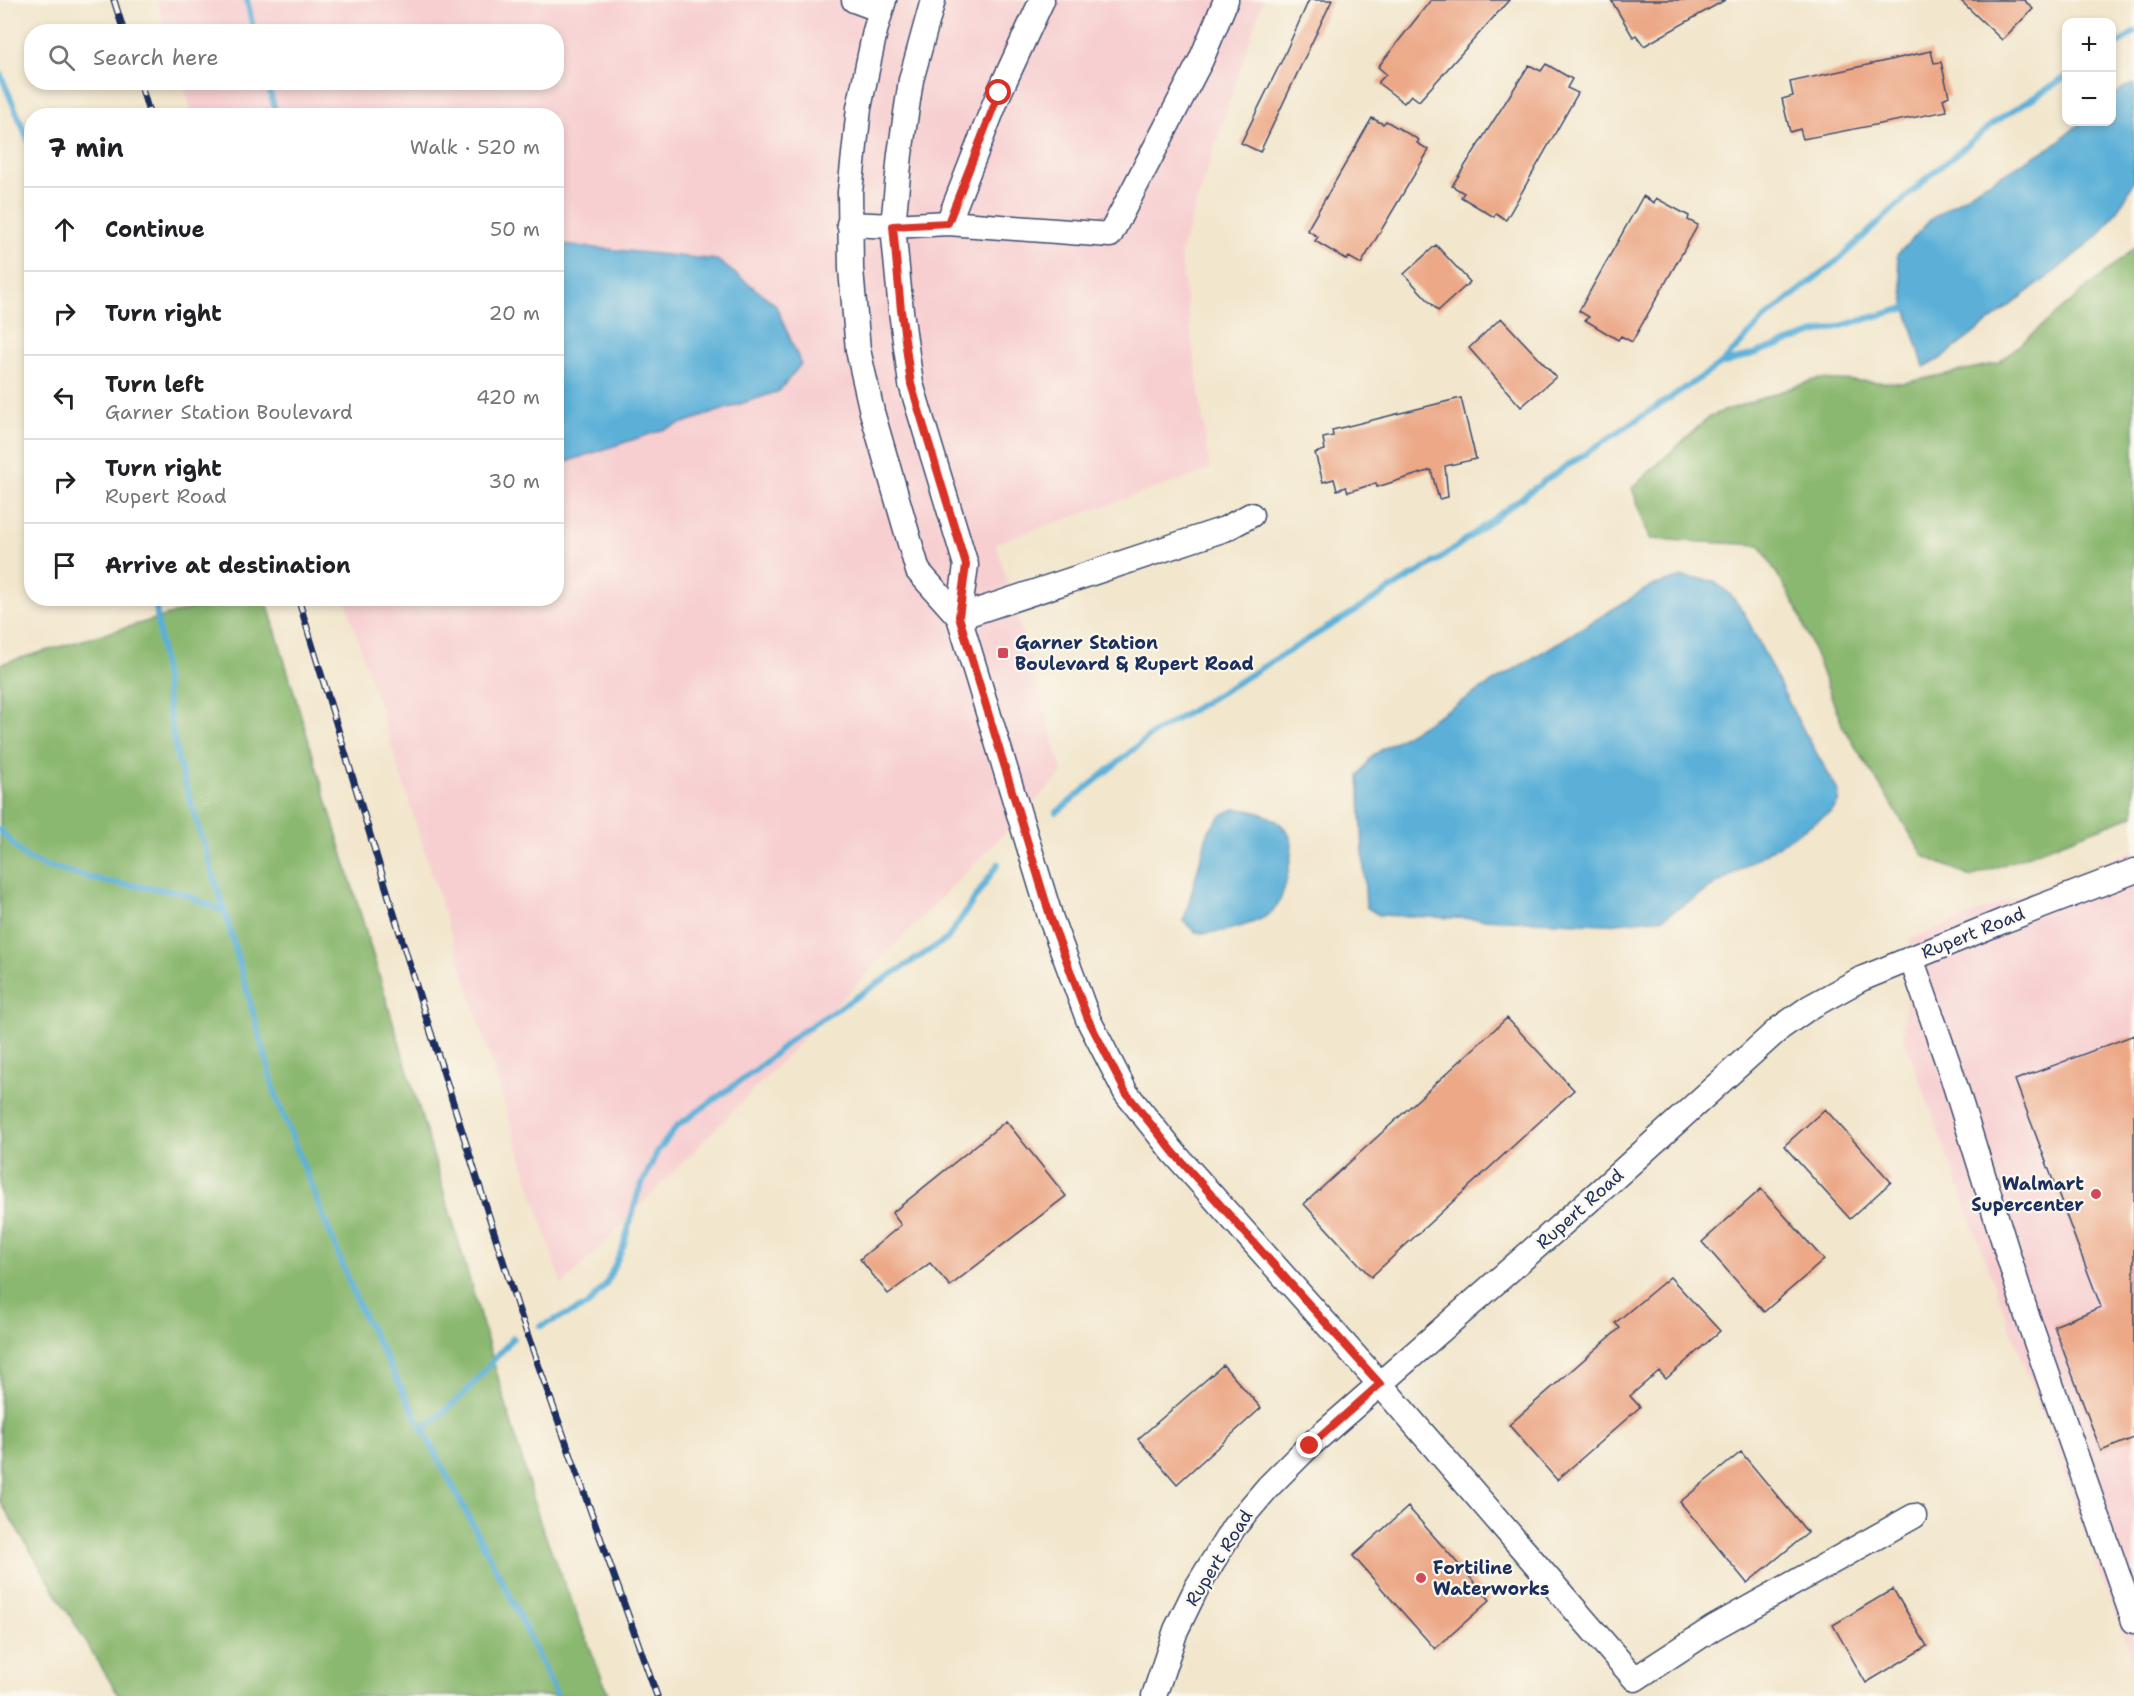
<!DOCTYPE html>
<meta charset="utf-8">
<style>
body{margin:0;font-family:"Shantell Sans",sans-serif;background:#f6f6f6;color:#202124}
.controls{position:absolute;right:18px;top:18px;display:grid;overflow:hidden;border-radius:12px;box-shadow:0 3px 9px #0003}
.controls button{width:54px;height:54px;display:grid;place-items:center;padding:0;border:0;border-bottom:2px solid #e0e0e0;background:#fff;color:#202124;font:30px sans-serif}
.stop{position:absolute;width:18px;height:18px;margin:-14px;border:4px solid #d93025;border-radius:50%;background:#fff}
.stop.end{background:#d93025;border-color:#fff;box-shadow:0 2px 6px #0008}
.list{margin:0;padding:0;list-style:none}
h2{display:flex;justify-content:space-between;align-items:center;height:78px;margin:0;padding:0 24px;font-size:26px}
h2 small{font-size:20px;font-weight:400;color:#757577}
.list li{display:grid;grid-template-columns:39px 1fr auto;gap:18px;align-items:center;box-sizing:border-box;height:84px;padding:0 24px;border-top:2px solid #e0e0e0}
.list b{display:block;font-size:22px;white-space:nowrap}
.list p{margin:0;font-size:20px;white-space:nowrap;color:#757577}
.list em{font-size:20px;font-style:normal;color:#757577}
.icon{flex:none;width:33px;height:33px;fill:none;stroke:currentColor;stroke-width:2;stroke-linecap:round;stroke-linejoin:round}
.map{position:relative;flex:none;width:2134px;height:1696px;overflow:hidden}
.search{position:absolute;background:#fff;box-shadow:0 3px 9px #0003;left:24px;top:24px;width:540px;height:66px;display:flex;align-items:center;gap:15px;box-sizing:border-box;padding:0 21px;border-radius:24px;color:#757577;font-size:22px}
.panel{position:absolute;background:#fff;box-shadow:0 3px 9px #0003;left:24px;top:108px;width:540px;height:498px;border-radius:24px}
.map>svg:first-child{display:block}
.built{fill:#f7cfd1}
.forest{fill:#8bb86f;stroke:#537466;stroke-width:1.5}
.water{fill:#5cb0d8;stroke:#3c709b;stroke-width:1.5}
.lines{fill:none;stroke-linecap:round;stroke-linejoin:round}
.stream{stroke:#5cb0d8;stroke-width:6}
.building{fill:#eca887}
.minor-casing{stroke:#3b4a6e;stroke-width:27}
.minor{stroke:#fff;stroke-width:24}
.rail-casing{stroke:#1b2f5e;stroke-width:7}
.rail{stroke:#fbf7ec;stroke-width:4.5;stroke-dasharray:14;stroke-linecap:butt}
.route{stroke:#d93025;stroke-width:8}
.poi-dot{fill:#d1495b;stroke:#fbf7ec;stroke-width:2}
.labels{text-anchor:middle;stroke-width:4.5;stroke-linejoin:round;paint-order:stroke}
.poi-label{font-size:18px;font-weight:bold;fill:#1b2f5e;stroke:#fbf7ec;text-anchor:start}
.street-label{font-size:18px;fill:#1b2f5e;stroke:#fbf7ec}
</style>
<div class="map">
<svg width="2134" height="1696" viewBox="0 0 2134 1696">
<rect width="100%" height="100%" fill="#fbf7ec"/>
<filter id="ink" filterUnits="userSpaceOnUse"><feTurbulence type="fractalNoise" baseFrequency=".0167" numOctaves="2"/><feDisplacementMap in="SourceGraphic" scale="12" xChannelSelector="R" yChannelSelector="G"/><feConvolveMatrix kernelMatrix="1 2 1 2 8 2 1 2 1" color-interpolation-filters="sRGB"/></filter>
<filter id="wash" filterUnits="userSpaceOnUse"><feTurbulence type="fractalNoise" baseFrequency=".008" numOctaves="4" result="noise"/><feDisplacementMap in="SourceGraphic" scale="24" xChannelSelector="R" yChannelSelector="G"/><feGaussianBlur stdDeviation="1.35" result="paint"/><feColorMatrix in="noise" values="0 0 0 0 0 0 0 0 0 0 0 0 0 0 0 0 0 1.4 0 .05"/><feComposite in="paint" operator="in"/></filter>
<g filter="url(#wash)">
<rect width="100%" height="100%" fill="#f2e6cc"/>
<path class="built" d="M157,0H1263L1180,254L1210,470L996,543L1063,773L562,1286L345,599L556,598V116L193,115L183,83L556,82V32L166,31Z
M2134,850V1665L1903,1035L1910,939Z"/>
<path class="forest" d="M2134,248V815L1971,877L1924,856L1843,727L1797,608L1760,545L1650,539L1632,488L1710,416L1817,379L1904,383L1998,363Z
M224,599H266L442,1185L540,1522L609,1696H119L0,1501V664Z"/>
<path class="water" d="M2134,84V181L2125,199L2101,233L2057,270L1940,359L1924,367L1906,308L1897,255L1930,220L1975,190L2051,147L2082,122H2112V98L2123,88Z
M556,244L717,260L775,304L801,364L779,391L557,465Z
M1683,577L1713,581L1730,594L1743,611L1794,713L1839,793L1838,803L1831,812L1663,918L1607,924L1379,915L1366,907L1359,775L1373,755L1651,586Z
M1234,809C1255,809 1284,818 1291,840C1294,849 1289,863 1288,872C1286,885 1281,901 1273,911C1261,923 1210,938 1194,931C1191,929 1187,924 1184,921L1208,831L1223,814Z"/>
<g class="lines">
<path class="stream" d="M247,0L254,32
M2112,49L2134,32
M0,73L32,149
M267,82L277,116
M1723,364L1815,333L1906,308
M155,598L168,707L178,761L225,912L277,1099L360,1309L510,1596L557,1696
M1057,812L1151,735L1440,559L1544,481L1721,364L1766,317L1839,259L1928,177L1995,122L2066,77
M0,830L25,857L45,866L108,882L180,892L225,912
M541,1326L588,1305L606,1284L623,1247L638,1193L657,1152L677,1126L757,1069L795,1036L947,939L998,864
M423,1430L465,1393L513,1338"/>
</g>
<g id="blocks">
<path class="building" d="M1309,0H1332L1260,152L1241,143L1282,60Z
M1431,0H1509L1419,101L1411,95L1404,103L1378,83L1386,74L1378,67Z
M1611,0H1725L1644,46L1636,35L1633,37Z
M1960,0H2024L2033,9L2002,40Z
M1931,51L1934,63L1941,62L1949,96L1943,99L1947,111L1803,139L1800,129L1790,132L1782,99L1793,96L1790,82Z
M1546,64L1572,79L1567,88L1578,93L1506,220L1496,213L1494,217L1461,197L1464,193L1452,186L1529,65L1541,71Z
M1372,118L1383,124L1386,121L1419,140L1417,143L1429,150L1361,264L1349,257L1347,260L1315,241L1318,237L1307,230Z
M1643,196L1654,203L1656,198L1689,216L1688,220L1698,225L1632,342L1621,336L1618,340L1585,320L1589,317L1579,311Z
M1436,245L1470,282L1438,311L1404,274Z
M1501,318L1556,377L1521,407L1469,348Z
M1461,398L1476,459L1445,466L1448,497L1439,499L1431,470L1377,487L1376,483L1348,492L1346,487L1337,490L1334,479L1323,482L1315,453L1325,450L1323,438L1333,436L1332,430Z
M1507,1018L1574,1090L1371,1277L1304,1204Z
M2134,1035V1438L2101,1451L2054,1326L2101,1307L2015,1080Z
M1825,1109L1891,1182L1850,1219L1784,1146Z
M1006,1121L1066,1196L950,1286L930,1263L888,1294L860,1259L901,1225L892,1213Z
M1761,1189L1824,1260L1764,1312L1702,1242Z
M1670,1277L1720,1331L1666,1379L1659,1371L1630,1396L1640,1407L1557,1480L1509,1425L1620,1328L1615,1323Z
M1223,1365L1261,1408L1177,1484L1138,1439Z
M1741,1452L1808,1533L1747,1583L1680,1502Z
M1408,1507L1490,1600L1435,1649L1353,1556Z
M1893,1589L1927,1646L1866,1683L1833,1625Z"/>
</g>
</g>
<g filter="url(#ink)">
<use href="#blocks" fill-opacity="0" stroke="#3b4a6e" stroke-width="1.5"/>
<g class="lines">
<defs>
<path id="minor" d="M854,0L881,10
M884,0L875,31L859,108L850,192L851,269L858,350L872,412L918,571L959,617L1051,919L1088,1019L1126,1093L1174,1153L1380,1384L1635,1679L1713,1628L1914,1516
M933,0L911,80L900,154L893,226L901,311L911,384L966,565L959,617
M948,223L999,93L1042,0
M849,224L893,226L948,223L1110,235L1201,60L1226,0
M959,617L1225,529L1251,515
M1911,958L1950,1069L2027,1316L2134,1621
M1154,1696L1176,1630L1197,1587L1221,1548L1234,1527L1268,1487L1309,1446L1600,1191L1780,1028L1810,1007L1861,979L2003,921L2134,871"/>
</defs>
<use href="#minor" class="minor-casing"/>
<use href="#minor" class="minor"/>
<defs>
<path id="rail" d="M114,0L124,32
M140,82L150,116
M298,598L413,976L519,1311L657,1696"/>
</defs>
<use href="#rail" class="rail-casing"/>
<use href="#rail" class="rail"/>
</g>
</g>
<g class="lines" filter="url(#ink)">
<path class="route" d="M999,93L948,223L893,226L901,310L911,384L966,565L959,617L1051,919L1088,1019L1126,1093L1174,1153L1380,1384L1310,1446"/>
</g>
<g class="poi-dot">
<rect x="997" y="647" width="12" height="12" rx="3"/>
<circle cx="2096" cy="1194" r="6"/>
<circle cx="1421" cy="1578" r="6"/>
</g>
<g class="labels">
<g class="poi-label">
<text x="1015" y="649">Garner Station<tspan x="1015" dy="21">Boulevard &amp; Rupert Road</tspan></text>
<text x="2084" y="1190" text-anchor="end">Walmart<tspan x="2084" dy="21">Supercenter</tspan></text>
<text x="1433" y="1574">Fortiline<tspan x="1433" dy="21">Waterworks</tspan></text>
</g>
<g class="street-label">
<text transform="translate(1973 933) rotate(-22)" y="6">Rupert Road</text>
<text transform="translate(1580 1209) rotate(-42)" y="6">Rupert Road</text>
<text transform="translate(1219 1558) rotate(-58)" y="6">Rupert Road</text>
</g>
</g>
</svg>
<div class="controls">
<button>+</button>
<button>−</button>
</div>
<div class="stop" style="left:999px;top:93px"></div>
<div class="stop end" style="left:1310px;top:1446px"></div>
<div class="search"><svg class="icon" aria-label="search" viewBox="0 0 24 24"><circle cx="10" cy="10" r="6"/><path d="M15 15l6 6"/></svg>Search here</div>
<section class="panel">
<h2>7 min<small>Walk · 520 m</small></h2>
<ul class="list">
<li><svg class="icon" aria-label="ahead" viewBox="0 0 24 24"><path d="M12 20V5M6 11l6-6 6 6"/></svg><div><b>Continue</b></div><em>50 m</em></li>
<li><svg class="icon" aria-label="right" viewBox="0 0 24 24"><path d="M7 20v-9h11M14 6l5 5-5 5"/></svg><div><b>Turn right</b></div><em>20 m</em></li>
<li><svg class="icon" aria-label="left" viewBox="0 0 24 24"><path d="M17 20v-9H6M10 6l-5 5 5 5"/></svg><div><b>Turn left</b><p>Garner Station Boulevard</p></div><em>420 m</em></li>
<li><svg class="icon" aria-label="right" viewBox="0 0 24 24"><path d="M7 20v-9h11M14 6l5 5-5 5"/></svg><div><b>Turn right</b><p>Rupert Road</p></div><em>30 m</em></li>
<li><svg class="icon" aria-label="arrive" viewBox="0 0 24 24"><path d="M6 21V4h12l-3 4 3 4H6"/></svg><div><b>Arrive at destination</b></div></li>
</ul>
</section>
</div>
